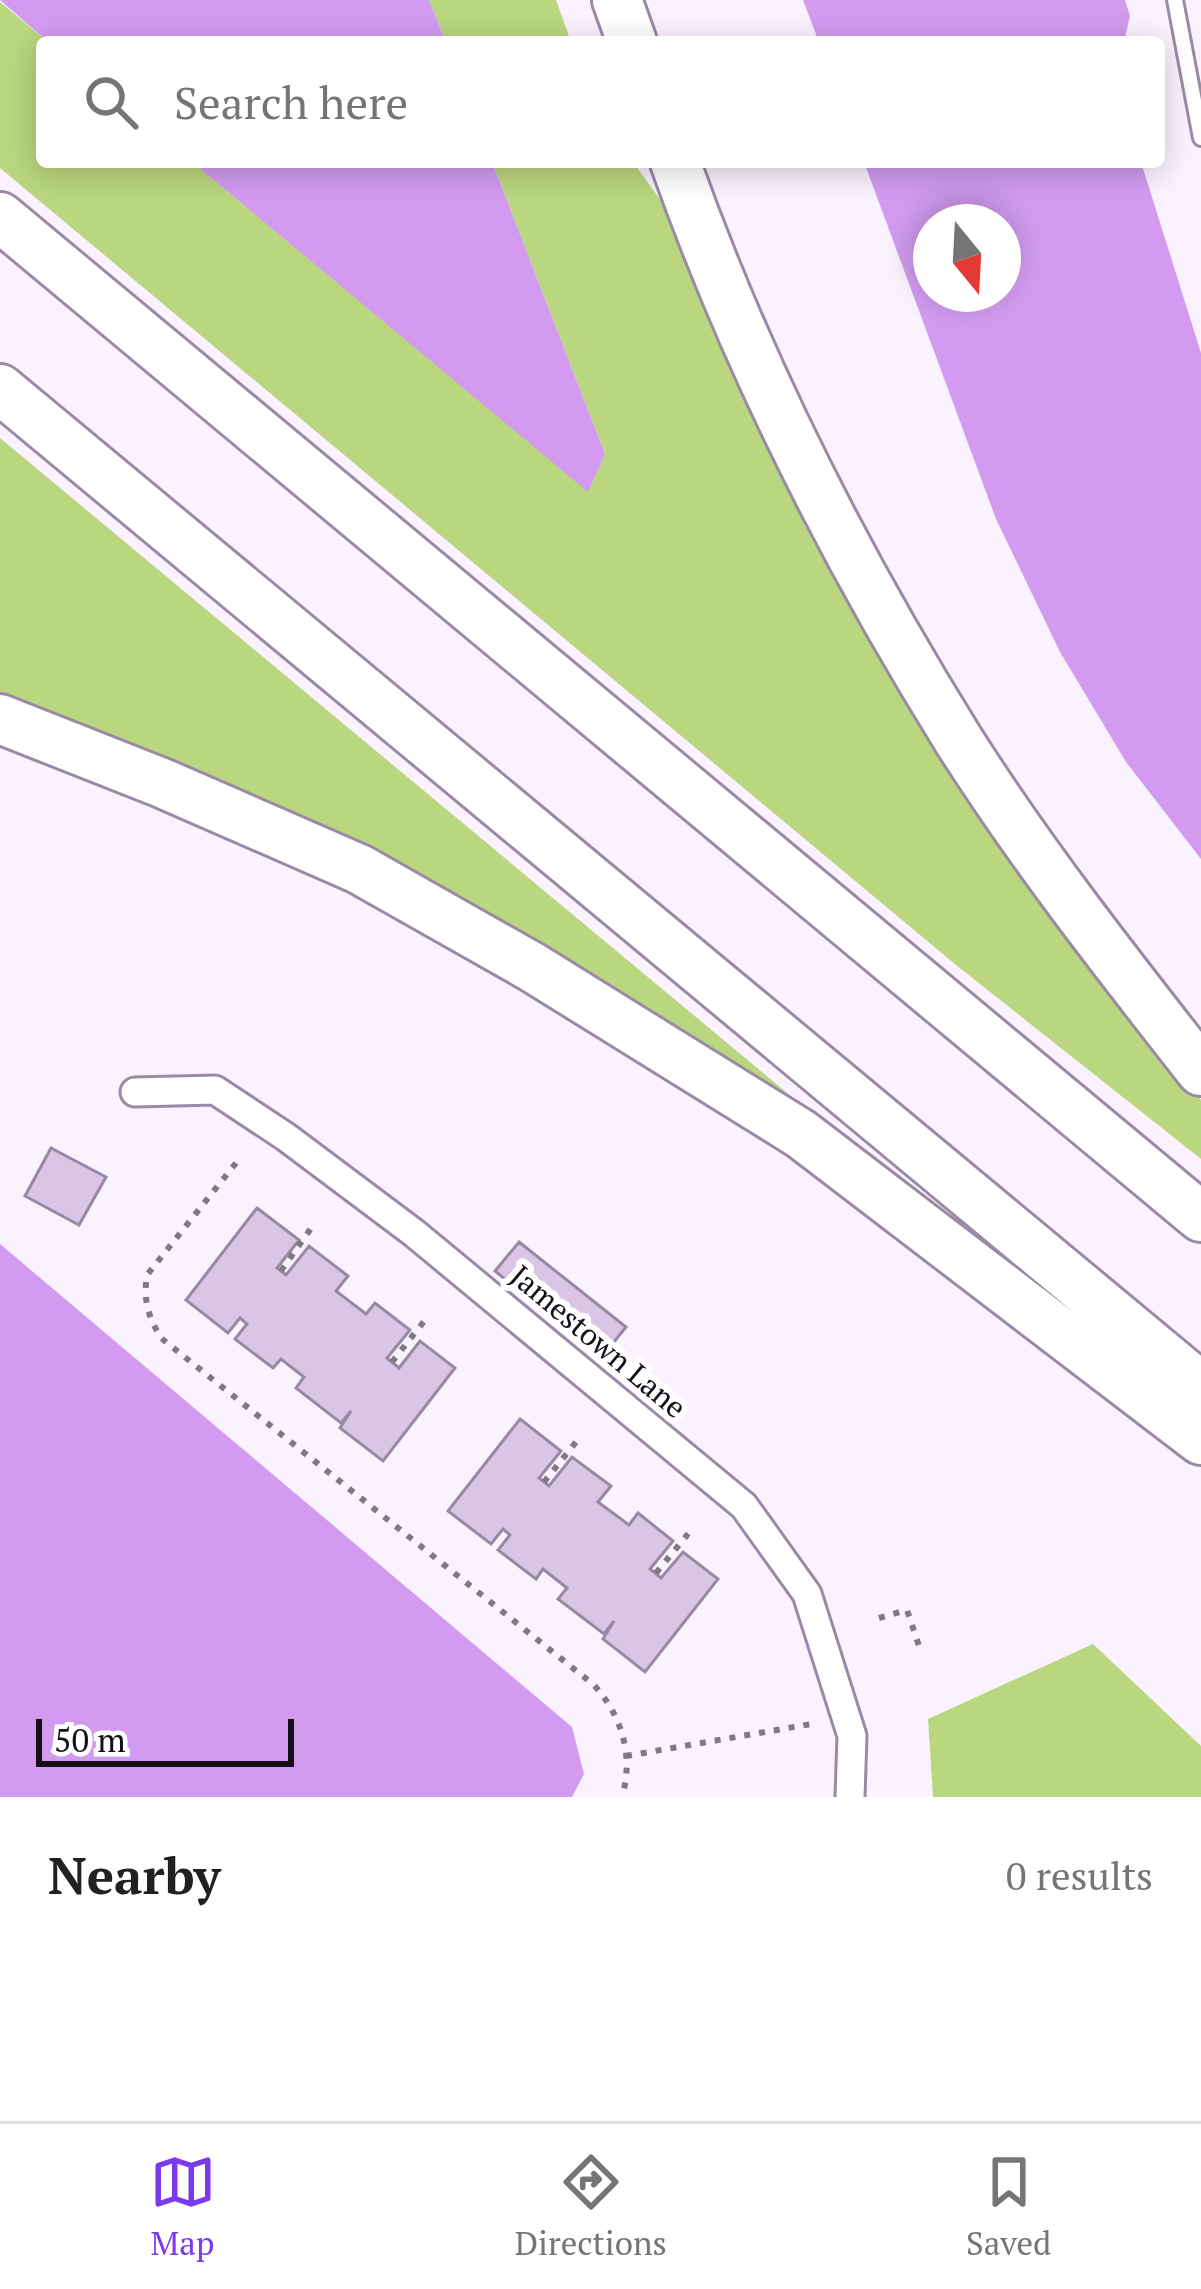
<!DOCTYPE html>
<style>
body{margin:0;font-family:"PT Serif",serif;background:#f6f6f6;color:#202124}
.compass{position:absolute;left:913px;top:204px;width:108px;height:108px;border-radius:50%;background:#fff;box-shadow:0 6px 30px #0003;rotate:162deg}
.scale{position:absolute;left:36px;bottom:30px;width:258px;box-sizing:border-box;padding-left:12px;border:6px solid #150f19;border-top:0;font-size:33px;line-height:42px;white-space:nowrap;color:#150f19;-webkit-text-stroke:9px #fff;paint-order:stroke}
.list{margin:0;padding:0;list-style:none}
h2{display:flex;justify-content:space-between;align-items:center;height:156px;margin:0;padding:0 48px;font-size:51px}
h2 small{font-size:39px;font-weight:400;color:#757577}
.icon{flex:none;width:66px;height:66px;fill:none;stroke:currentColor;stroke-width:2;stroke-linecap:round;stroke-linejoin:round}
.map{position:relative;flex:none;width:1201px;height:1797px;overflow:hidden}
.search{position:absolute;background:#fff;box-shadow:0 6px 30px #0003;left:36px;right:36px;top:36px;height:132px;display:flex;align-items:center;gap:30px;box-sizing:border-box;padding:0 42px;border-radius:12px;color:#757577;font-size:45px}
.sheet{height:324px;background:#fff}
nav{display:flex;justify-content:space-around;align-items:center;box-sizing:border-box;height:168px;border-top:3px solid #e0e0e0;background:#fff;font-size:33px;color:#757577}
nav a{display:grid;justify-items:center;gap:6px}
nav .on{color:#7c3aed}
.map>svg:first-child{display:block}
.green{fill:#bad67e}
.water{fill:#d29bf0;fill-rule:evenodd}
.building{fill:#d9c6e4;stroke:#9988a4;stroke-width:3}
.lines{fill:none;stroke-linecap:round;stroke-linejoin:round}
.lane-casing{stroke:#9b8aa6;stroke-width:20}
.street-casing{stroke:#9b8aa6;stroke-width:33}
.highway-casing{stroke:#9b8aa6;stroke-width:54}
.path{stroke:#807985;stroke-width:6;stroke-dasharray:6 9;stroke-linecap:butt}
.lane{stroke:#fff;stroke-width:14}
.street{stroke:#fff;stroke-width:27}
.highway{stroke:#fff;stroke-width:48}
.labels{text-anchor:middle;stroke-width:12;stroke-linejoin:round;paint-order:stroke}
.street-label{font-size:30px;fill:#150f19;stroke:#fff}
</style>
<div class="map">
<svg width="1201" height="1797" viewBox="0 0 1201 1797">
<rect width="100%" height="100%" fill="#faf2ff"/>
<path class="green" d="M429,0H556L571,42H446Z
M0,2L48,42H42V162H192L588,491L605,454L492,162H633L680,227L1142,1031L1201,1100V1159L956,965L0,168Z
M0,438L810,1112L0,706Z
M1093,1644L1201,1746V1797H933L928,1719Z"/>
<path class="water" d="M0,0H429L446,42H48Z
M803,0H1125L1130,16L1124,42H819Z
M192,162H492L605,454L588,492Z
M864,162H1141L1201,353V859L1126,762L1060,652L996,519ZM931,222H1003V294H931Z
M0,1244L572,1727L584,1774L572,1797H0Z"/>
<path class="building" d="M51,1148L106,1177L79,1225L25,1196Z
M257,1208L299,1240L277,1268L286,1275L309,1246L348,1276L336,1291L366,1314L375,1303L410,1330L387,1358L399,1368L420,1341L455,1368L383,1461L340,1428L351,1411L341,1423L296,1388L304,1377L281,1359L273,1368L235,1339L247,1324L240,1318L228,1333L186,1300Z
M519,1242L626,1327L602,1357L495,1271Z
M520,1419L561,1451L539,1478L549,1486L572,1457L611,1486L598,1502L629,1525L638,1513L673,1541L650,1569L654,1572L661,1578L683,1552L718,1579L645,1672L603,1639L614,1621L604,1634L558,1599L567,1588L543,1569L536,1579L498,1550L510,1535L503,1529L491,1544L448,1511Z"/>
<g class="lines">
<defs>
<path id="lane" d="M1175,0L1201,138"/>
<path id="street" d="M135,1092L215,1090L286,1137L414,1233L744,1506L807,1594L852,1736L850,1797"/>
<path id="highway" d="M617,0L632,42
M675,162C747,365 845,558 959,741C1032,856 1117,964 1201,1071
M0,217L1201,1217
M0,389L1201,1387
M0,719L162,783L359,869L532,967L801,1134L1201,1440"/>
</defs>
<use href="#lane" class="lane-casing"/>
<use href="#street" class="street-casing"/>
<use href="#highway" class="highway-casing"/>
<path class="path" d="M236,1163L147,1275C143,1300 148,1316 161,1338L594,1685C622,1716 634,1756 622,1797
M281,1271L314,1224
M392,1362L429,1315
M544,1482L580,1437
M656,1573L692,1529
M879,1618L907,1610L919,1646
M626,1756L817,1723"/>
<use href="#lane" class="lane"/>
<use href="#street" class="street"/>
<use href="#highway" class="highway"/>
</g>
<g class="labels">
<g class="street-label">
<text transform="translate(598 1342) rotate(40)" y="10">Jamestown Lane</text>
</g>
</g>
</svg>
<svg class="compass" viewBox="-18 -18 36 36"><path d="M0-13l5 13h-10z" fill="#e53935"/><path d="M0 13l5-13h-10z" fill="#757577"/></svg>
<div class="scale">50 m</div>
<div class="search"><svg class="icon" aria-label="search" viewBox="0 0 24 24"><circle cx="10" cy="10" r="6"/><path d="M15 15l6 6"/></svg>Search here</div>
</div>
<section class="sheet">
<h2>Nearby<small>0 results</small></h2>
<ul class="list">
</ul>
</section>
<nav>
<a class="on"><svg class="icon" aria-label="map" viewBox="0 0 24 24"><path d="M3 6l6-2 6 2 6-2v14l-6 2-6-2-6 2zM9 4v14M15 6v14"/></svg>Map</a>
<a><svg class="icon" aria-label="directions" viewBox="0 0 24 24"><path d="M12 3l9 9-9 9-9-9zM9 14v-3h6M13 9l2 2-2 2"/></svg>Directions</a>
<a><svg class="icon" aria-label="saved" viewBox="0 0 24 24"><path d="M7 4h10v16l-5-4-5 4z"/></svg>Saved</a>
</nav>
